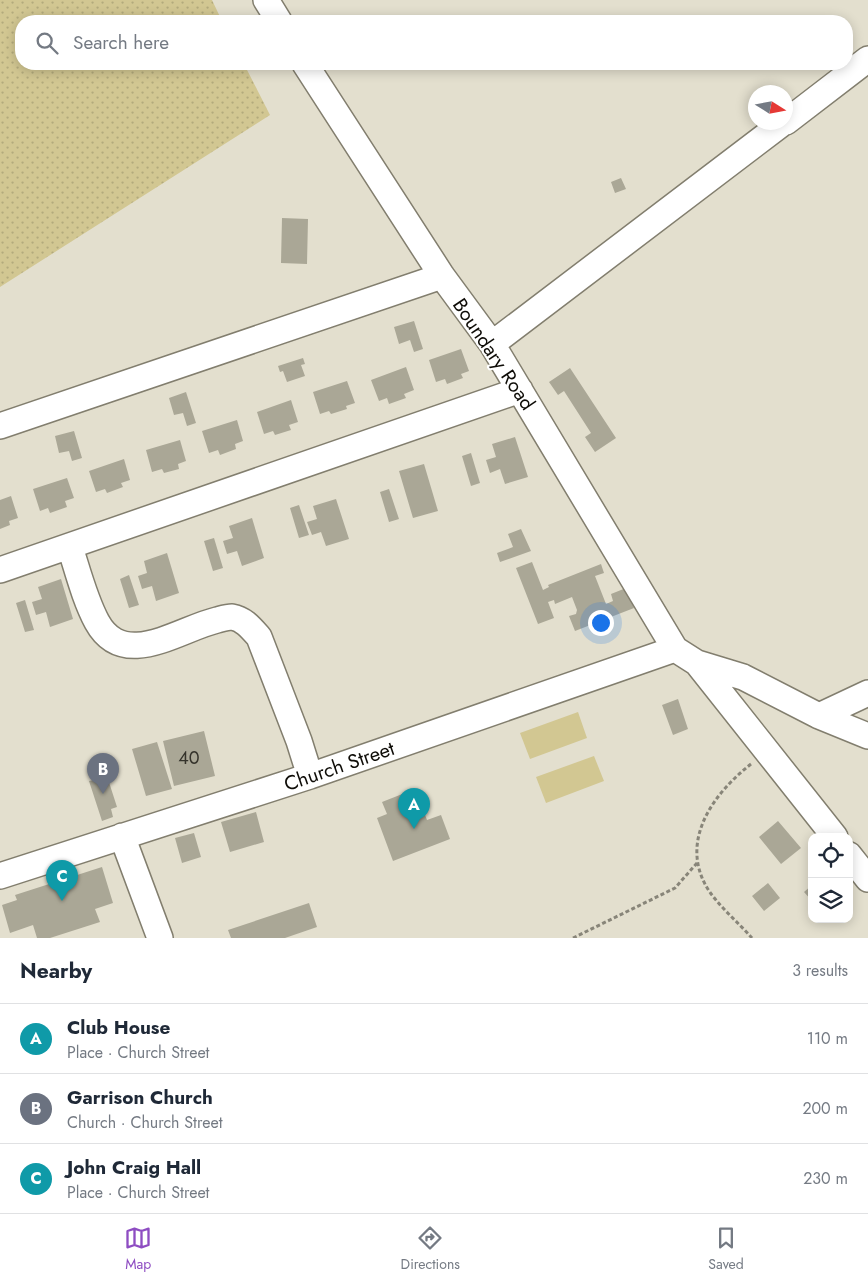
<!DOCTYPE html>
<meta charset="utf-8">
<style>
body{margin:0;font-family:Jost,sans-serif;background:#f6f6f7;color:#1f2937}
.controls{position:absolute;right:15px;bottom:15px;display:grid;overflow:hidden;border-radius:10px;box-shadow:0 2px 12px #0003}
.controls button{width:45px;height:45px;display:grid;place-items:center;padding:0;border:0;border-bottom:1px solid #e0e1e3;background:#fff;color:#1f2937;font:25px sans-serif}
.compass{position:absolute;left:748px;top:85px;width:45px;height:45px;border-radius:50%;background:#fff;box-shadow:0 2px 12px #0003;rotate:101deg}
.you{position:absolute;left:600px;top:622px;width:18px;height:18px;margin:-12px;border:4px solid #fff;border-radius:50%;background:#1a73e8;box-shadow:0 0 0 8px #1a73e833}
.badge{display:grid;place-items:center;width:32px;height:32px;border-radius:50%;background:#8e4dc2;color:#fff;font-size:16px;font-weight:700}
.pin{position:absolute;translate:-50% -41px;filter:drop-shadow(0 1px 2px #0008)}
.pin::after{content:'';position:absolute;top:26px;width:18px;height:15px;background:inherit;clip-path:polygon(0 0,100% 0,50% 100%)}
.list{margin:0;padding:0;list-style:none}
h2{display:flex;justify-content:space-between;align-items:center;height:65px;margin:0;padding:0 20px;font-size:21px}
h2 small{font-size:16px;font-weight:400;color:#747a83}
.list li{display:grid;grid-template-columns:32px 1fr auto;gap:15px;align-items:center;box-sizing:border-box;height:70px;padding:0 20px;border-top:1px solid #e0e1e3}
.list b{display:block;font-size:19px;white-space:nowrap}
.list p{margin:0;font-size:16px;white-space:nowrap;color:#747a83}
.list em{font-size:16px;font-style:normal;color:#747a83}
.icon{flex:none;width:28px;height:28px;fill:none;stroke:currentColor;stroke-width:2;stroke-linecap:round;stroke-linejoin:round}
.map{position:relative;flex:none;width:868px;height:938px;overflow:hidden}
.search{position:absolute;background:#fff;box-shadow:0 2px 12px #0003;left:15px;right:15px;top:15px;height:55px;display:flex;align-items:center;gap:12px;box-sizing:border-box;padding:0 18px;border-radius:20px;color:#747a83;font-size:19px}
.sheet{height:275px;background:#fff}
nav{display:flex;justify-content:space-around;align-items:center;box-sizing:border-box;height:70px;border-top:1px solid #e0e1e3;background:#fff;font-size:14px;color:#747a83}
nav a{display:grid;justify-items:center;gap:2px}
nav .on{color:#8e4dc2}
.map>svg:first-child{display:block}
.grass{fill:url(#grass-dots)}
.park{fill:#d2c792}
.building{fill:#aaa796}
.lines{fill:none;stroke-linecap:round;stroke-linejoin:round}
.minor-casing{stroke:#827e6e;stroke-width:28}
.path{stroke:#888579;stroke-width:3;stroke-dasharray:4 2.5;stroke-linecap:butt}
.minor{stroke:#fff;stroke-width:25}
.labels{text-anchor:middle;stroke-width:4;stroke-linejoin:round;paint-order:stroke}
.number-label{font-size:18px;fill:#35332b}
.street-label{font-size:20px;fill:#0e0c07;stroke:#fff}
</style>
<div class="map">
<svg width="868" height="938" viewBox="0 0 868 938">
<defs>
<pattern id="grass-dots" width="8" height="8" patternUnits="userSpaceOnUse" patternTransform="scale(1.25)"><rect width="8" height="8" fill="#d2c792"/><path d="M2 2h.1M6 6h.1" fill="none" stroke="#b3aa7c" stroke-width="1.8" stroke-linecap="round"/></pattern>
</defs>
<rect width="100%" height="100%" fill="#e3dfce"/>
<path class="grass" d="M0,0H212L222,21H21V64H244L270,115L0,287Z"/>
<path class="park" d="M578,712L587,738L530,759L520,733Z
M594,756L604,781L546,803L536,777Z"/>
<path class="building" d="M621,178L626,189L615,193L611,182Z
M282,218L308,219L307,264L281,263Z
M414,321L423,349L414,352L410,340L399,344L394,327Z
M461,349L469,371L461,374L463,378L447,384L445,379L436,382L429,360Z
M303,358L305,364L301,365L305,376L287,382L283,371L280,372L278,366Z
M406,367L414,390L404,394L406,398L389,404L387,398L379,401L371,380Z
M570,368L616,438L595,452L585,437L591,433L564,391L558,395L549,382Z
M347,381L355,403L346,406L347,409L331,414L329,411L320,414L313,392Z
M186,392L196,423L187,426L183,413L174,415L169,398Z
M291,400L298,422L289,425L291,430L275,435L273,431L264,434L257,412Z
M237,420L243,441L235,444L236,449L220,455L218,450L209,453L202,431Z
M74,431L82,458L72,461L69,451L59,453L55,436Z
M515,437L528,477L505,484L500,469L490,473L486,460L496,457L492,444Z
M180,440L186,461L178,464L179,469L164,473L162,469L152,472L146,450Z
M471,453L480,483L471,486L462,456Z
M124,459L130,480L121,483L123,487L107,493L105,489L96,492L89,471Z
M424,464L438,511L413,518L399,471Z
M67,478L74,498L65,501L67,507L50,513L48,508L40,511L33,489Z
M389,489L399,519L389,522L380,492Z
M11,496L18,518L9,521L10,525L0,529V500Z
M336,499L349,539L326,546L321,532L312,535L307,522L317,519L313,506Z
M299,505L309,535L299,538L290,508Z
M252,518L264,558L242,566L237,551L227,554L223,541L233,538L229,526Z
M521,529L531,551L500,562L497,553L513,547L508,534Z
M214,538L223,568L213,571L204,541Z
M167,553L179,593L156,601L152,586L142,589L138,576L147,573L144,561Z
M532,562L543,590L549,587L548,585L601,564L604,573L595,576L606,604L613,601L611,594L626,588L634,608L575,631L569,616L576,614L577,610L572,597L555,604L554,600L548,602L554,618L538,624L516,568Z
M129,575L139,605L129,608L120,579Z
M61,579L73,619L50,627L46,612L36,615L32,602L42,599L38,587Z
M25,600L34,630L25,632L16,603Z
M678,699L688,729L673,735L662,705Z
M204,731L215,776L174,786L163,741Z
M157,742L172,789L146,796L132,749Z
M109,767L112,775L107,776L117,807L111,809L113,817L102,821L89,781L94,780L92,773Z
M415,789L427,820L441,815L450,839L393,861L377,818L387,814L382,802Z
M256,812L264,842L230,852L221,822Z
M778,821L801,848L781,864L759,837Z
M194,833L201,857L182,863L175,838Z
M102,867L113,903L95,909L100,922L50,938H37L33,925L10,933L2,905L17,900L15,895Z
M768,883L780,898L764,911L752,896Z
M812,885V901L804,892Z
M309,903L317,927L285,938H231L228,930Z"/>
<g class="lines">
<defs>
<path id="minor" d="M266,0L279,21
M305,64L442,276L492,344L675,649L697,663L743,677L819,716L868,736
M786,122L868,59
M492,344L784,122
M0,426L442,276
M70,547C78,572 85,600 97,622C124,671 179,629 217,620C221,619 227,617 232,617C244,619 251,628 259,637L299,741L310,776
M0,570L520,390
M697,663L835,837
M819,716L868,693
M122,836L160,938
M849,855L868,879
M0,876L310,776L675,649"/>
</defs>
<use href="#minor" class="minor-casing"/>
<path class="path" d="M751,764C714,793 680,839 706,886C717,905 738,922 752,938
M573,938L675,888L697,863"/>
<use href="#minor" class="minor"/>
</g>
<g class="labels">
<g class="number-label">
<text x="189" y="764">40</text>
</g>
<g class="street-label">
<text transform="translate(494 354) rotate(56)" y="7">Boundary Road</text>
<text transform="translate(339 766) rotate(-19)" y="7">Church Street</text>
</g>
</g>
</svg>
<div class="controls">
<button><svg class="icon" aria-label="locate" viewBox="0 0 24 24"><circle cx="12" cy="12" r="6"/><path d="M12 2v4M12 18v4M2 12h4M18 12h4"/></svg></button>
<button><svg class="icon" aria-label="layers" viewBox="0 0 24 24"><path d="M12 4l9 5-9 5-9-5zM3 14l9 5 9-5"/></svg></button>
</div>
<svg class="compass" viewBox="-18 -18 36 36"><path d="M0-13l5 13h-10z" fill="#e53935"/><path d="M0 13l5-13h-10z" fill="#747a83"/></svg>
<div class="you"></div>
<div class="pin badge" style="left:414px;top:829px;background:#0f9aa8">A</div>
<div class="pin badge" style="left:103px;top:794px;background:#6b7280">B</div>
<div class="pin badge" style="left:62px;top:901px;background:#0f9aa8">C</div>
<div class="search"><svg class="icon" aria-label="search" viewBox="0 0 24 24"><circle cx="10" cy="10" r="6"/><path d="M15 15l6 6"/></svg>Search here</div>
</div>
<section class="sheet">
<h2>Nearby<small>3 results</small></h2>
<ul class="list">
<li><span class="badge" style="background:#0f9aa8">A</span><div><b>Club House</b><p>Place · Church Street</p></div><em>110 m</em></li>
<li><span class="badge" style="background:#6b7280">B</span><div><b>Garrison Church</b><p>Church · Church Street</p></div><em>200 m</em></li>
<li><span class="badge" style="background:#0f9aa8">C</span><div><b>John Craig Hall</b><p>Place · Church Street</p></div><em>230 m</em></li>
</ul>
</section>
<nav>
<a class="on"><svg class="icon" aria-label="map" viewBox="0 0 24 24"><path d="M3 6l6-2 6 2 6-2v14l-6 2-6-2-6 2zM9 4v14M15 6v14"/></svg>Map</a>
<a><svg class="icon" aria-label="directions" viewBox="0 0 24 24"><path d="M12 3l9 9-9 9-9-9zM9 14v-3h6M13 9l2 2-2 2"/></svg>Directions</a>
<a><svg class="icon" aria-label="saved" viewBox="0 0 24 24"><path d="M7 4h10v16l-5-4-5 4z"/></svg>Saved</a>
</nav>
